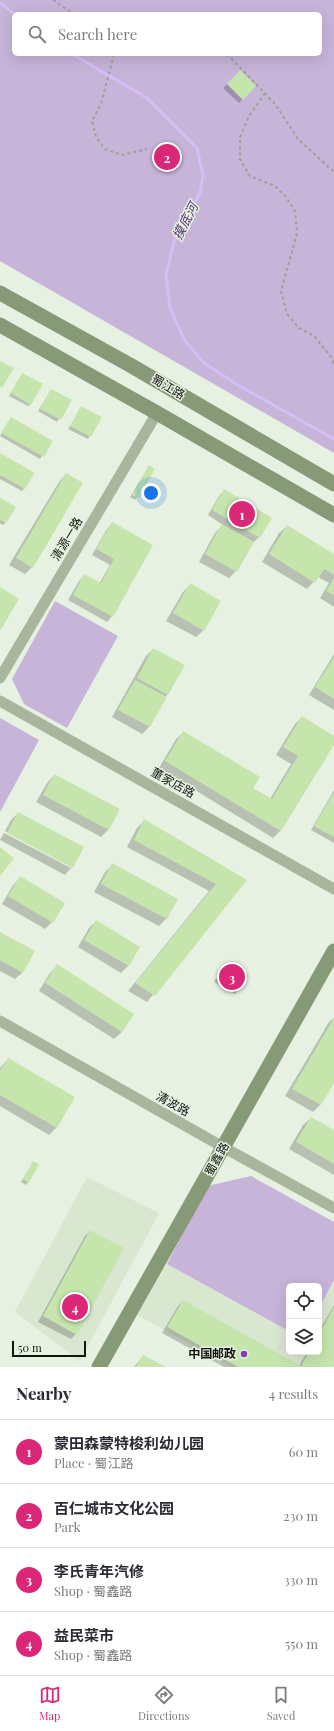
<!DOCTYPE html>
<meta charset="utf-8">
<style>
body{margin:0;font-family:"Playfair Display","Noto Sans SC",serif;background:#f2f2f3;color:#2b2b33}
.controls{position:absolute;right:12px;bottom:12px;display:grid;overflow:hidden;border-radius:6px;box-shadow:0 4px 16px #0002}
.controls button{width:36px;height:36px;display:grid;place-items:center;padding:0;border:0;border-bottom:1px solid #e1e1e2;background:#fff;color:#2b2b33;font:20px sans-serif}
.scale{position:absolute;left:12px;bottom:10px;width:74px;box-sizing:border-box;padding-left:4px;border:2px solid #11140f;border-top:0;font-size:11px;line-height:14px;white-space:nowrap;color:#11140f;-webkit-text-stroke:3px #e7f1e1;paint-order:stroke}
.you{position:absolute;left:151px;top:493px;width:14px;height:14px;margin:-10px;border:3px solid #fff;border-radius:50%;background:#1a73e8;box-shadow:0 0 0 6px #1a73e833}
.badge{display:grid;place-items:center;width:26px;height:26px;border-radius:50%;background:#db2777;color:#fff;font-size:13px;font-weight:700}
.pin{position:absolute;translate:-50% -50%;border:2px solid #fff;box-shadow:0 1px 4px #0006}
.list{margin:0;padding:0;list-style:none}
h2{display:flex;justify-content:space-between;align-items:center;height:52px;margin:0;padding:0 16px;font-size:17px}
h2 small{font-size:13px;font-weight:400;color:#7c7c81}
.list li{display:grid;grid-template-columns:26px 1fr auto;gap:12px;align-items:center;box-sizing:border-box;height:64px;padding:0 16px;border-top:1px solid #e1e1e2}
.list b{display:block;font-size:15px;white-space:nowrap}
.list p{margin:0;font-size:13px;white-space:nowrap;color:#7c7c81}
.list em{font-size:13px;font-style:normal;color:#7c7c81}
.icon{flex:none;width:22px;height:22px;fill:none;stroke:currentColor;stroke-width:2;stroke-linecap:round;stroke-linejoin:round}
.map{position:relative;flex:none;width:334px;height:1367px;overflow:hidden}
.search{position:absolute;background:#fff;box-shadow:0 4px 16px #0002;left:12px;right:12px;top:12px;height:44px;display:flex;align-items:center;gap:10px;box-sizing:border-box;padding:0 14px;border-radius:6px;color:#7c7c81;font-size:15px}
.sheet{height:308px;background:#fff}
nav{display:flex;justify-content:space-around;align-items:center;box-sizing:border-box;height:56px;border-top:1px solid #e1e1e2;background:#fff;font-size:11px;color:#7c7c81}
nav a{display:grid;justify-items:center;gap:2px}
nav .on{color:#db2777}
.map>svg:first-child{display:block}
.built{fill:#d9e6d0}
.green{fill:#c6b4d9;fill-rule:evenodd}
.shadow{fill:#0003}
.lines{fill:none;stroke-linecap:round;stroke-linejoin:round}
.stream{stroke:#d8bdf5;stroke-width:3}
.building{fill:#c5e5ad}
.path{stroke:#9ba296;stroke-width:2;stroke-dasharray:3 3;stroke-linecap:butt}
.street{stroke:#a8b69e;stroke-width:11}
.secondary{stroke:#869a77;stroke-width:15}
.poi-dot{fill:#7f3eb2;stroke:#e7f1e1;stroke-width:1.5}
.labels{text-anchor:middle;stroke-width:3;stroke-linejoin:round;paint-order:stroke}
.street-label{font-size:12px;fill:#11140f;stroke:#e7f1e1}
.poi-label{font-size:12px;font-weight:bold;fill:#11140f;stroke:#e7f1e1;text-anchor:end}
.water-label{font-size:13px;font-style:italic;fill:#563375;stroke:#e7f1e1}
</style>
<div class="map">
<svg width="334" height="1367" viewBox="0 0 334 1367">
<rect width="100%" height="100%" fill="#e7f1e1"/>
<path class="built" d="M87,1177L159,1213L80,1361L15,1312Z
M167,1264L289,1331V1352H319V1308L334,1280V1367H232L137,1315Z"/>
<path class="green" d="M0,0H334V453L0,261ZM14,14H320V54H14Z
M55,601L118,636L67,728L24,704L12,679Z
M0,718L39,740L0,812Z
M251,1176L334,1222V1280L319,1308V1286H289V1331L167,1264L207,1186Z"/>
<path class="shadow" d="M240,72L255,86L239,103L223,88Z
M22,374L31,404L28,406L9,396Z
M51,390L71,400L57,422L38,411Z
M82,407L101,417L88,439L68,429Z
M11,418L52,441L40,459L0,436Z
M0,455L24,489L22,491L0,479Z
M149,466L154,469L135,500L130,497Z
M66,474L32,567L25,574L9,565L59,482Z
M224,491L259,537L254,542H253L236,571L229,578L199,562L215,533L223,525L208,515L219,496Z
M0,499L5,523L3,525L0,523Z
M112,524L151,546L112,616L107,622L68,600L79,581L85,575L99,584L110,565L92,555L107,529Z
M287,526L334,555V607L320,598L329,583L318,577L307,589L262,562L279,533Z
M190,585L204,630L196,637L166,621L183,592Z
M153,649L183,666L149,727L142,734L112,717L146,656Z
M334,654V710L309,695Z
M302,717L334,737V743L281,830L273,838L159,768L176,739L184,732L251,788L270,799L291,764L276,755L295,724Z
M54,775L119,810L108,830L101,837L36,802L47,783Z
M334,790V843L311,830Z
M18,813L83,847L72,867L65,875L0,840L4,833L71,868V866L5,831L11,820Z
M144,821L246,880L147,1002L128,991L209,891L127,847L137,828Z
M112,865L177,899L166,919L159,926L94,892L105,872Z
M20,878L52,922L45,929L2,904L13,885Z
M96,921L139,947L128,966L121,973L78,947L89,928Z
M0,933L23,972L15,979L0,971Z
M225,964L246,976L235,994L214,982Z
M57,966L133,1014L122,1032L114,1039L39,991L50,973Z
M334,1018V1081L320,1105L313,1112L285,1096L329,1022Z
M8,1059L57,1127L49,1135L0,1106V1068Z
M311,1118L334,1131V1175L289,1149L303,1125Z
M33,1162L28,1182L26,1185L21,1182Z
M90,1231L76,1334L71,1339L38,1322L85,1236Z
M183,1301L299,1366L307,1352H319V1331L334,1305V1367H224L162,1333L178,1306Z
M143,1356L164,1367H134Z"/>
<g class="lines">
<path class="stream" d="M0,3L15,14
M72,54L147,98L197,148L203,175L200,193L174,241L166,275L170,308L185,341L204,363L236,384L334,439"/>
</g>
<path class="building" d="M240,70L256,86L243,100L227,84Z
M0,361L14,368L2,388L0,387Z
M22,373L43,384L31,405L11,393Z
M51,389L72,400L61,420L40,409Z
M81,406L102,417L91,437L70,426Z
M11,417L53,441L44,457L1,433Z
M0,453L35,473L25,489L0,475Z
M149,465L155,469L139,498L132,495Z
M66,473L83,483L33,568L16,558Z
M224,489L272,518L260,538L212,510Z
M0,498L16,507L6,523L0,520Z
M112,522L153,545L113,617L73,595L84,574L101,583L114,559L96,549Z
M222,524L254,542L237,572L205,554Z
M287,525L334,554V575L324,569L315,583L269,554Z
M334,578V595L326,591Z
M190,583L221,601L204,631L173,613Z
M0,587L19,599L0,631Z
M153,648L185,665L168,695L137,678Z
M334,657V699L315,687Z
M135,680L167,697L150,727L118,710Z
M302,716L334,736V745L281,831L165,761L183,731L260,777L253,788L272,799L298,756L283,747Z
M54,774L120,809L109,830L43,795Z
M334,792V837L314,826Z
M18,812L84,847L73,868L7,833Z
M144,819L247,880L155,996L135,983L216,884L134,840Z
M0,847L14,858L0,876Z
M112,863L178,899L167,919L101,884Z
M20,876L65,903L53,923L8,896Z
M96,920L140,947L129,966L84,940Z
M0,932L35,951L23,973L0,960Z
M225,963L248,975L240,990L217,978Z
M57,964L134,1014L122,1032L45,983Z
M334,1018V1083L321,1105L292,1089Z
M8,1058L75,1097L57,1128L0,1095V1071Z
M311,1117L334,1130V1164L296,1142Z
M33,1161L39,1164L29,1183L23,1179Z
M90,1230L124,1248L77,1335L43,1316Z
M183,1300L301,1366L309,1352H319V1334L334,1307V1367H238L167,1327Z
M143,1355L166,1367H136Z"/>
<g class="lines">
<path class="path" d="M53,0L74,14
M114,54L101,104L92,121L96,137L105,149L122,155L147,149
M227,54L275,104L298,139L334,172
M265,93L249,116L240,137V159L250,176L275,186L286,197L295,211L297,233L281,291L287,314L299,328L314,336L331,357L334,365"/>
<path class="street" d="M0,678L157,413
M0,701L334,889
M0,1021L223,1147L334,1208"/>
<path class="secondary" d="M0,293L130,365L334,484
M0,325L157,413L334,515
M99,1367L334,951"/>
</g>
<circle class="poi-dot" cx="244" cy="1354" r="4"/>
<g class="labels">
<g class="street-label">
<text transform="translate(168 387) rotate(30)" y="4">蜀江路</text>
<text transform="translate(67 539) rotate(-59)" y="4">清源一路</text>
<text transform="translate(173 783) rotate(29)" y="4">董家店路</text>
<text transform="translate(173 1104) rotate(29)" y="4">清波路</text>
<text transform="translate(217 1159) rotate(-61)" y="4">蜀鑫路</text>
</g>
<g class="poi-label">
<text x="236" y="1358">中国邮政</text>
</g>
<g class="water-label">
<text transform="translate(185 221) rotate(-63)" y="5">摸底河</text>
</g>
</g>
</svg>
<div class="controls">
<button><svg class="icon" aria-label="locate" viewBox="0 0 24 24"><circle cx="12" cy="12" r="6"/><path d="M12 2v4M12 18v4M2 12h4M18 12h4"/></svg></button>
<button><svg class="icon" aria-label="layers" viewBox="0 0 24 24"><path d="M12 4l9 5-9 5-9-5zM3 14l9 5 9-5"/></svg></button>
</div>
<div class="scale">50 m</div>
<div class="you"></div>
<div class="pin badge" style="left:242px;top:514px">1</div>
<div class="pin badge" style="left:167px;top:157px">2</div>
<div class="pin badge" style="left:232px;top:977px">3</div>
<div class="pin badge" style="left:75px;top:1307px">4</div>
<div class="search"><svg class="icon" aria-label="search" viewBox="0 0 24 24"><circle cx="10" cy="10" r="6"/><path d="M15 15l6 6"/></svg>Search here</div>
</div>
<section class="sheet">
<h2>Nearby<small>4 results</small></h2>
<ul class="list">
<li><span class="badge">1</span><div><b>蒙田森蒙特梭利幼儿园</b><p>Place · 蜀江路</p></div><em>60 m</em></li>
<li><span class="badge">2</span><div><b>百仁城市文化公园</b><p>Park</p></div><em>230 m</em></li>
<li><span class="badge">3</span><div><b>李氏青年汽修</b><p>Shop · 蜀鑫路</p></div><em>330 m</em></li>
<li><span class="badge">4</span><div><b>益民菜市</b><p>Shop · 蜀鑫路</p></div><em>550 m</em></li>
</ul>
</section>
<nav>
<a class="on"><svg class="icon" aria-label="map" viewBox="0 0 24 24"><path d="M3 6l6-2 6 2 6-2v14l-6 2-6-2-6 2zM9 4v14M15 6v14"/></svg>Map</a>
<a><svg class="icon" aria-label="directions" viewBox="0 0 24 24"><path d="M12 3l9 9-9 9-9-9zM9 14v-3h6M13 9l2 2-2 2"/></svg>Directions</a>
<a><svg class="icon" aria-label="saved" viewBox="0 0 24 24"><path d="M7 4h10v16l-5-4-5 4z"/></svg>Saved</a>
</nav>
